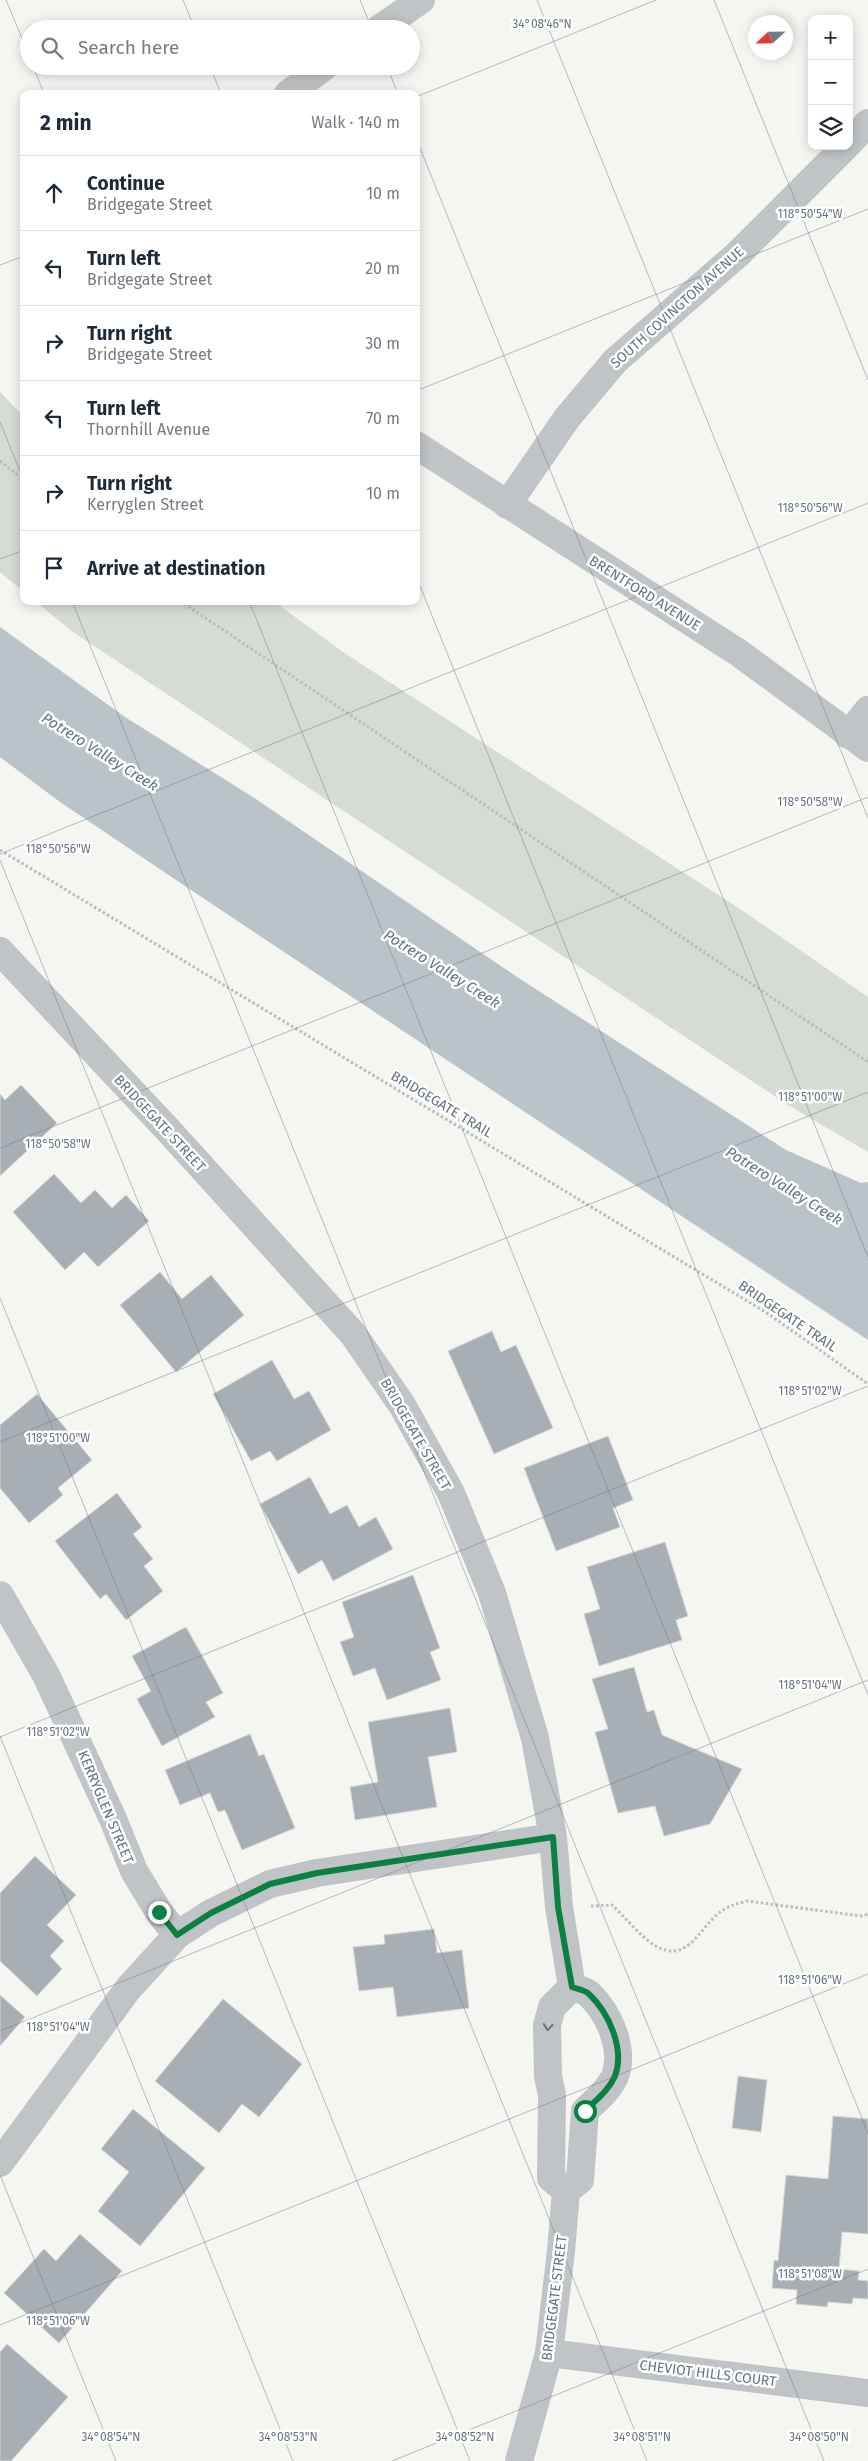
<!DOCTYPE html>
<meta charset="utf-8">
<style>
body{margin:0;font-family:"Fira Sans",sans-serif;background:#f6f6f7;color:#1f2937}
.controls{position:absolute;right:15px;top:15px;display:grid;overflow:hidden;border-radius:10px;box-shadow:0 2px 12px #0003}
.controls button{width:45px;height:45px;display:grid;place-items:center;padding:0;border:0;border-bottom:1px solid #e0e1e3;background:#fff;color:#1f2937;font:25px sans-serif}
.compass{position:absolute;left:748px;top:15px;width:45px;height:45px;border-radius:50%;background:#fff;box-shadow:0 2px 12px #0003;rotate:248deg}
.stop{position:absolute;width:15px;height:15px;margin:-11px;border:4px solid #0b8043;border-radius:50%;background:#fff}
.stop.end{background:#0b8043;border-color:#fff;box-shadow:0 1px 5px #0008}
.list{margin:0;padding:0;list-style:none}
h2{display:flex;justify-content:space-between;align-items:center;height:65px;margin:0;padding:0 20px;font-size:21px}
h2 small{font-size:16px;font-weight:400;color:#747a83}
.list li{display:grid;grid-template-columns:32px 1fr auto;gap:15px;align-items:center;box-sizing:border-box;height:75px;padding:0 20px;border-top:1px solid #e0e1e3}
.list b{display:block;font-size:19px;white-space:nowrap}
.list p{margin:0;font-size:16px;white-space:nowrap;color:#747a83}
.list em{font-size:16px;font-style:normal;color:#747a83}
.icon{flex:none;width:28px;height:28px;fill:none;stroke:currentColor;stroke-width:2;stroke-linecap:round;stroke-linejoin:round}
.map{position:relative;flex:none;width:868px;height:2461px;overflow:hidden}
.search{position:absolute;background:#fff;box-shadow:0 2px 12px #0003;left:20px;top:20px;width:400px;height:55px;display:flex;align-items:center;gap:12px;box-sizing:border-box;padding:0 18px;border-radius:28px;color:#747a83;font-size:19px}
.panel{position:absolute;background:#fff;box-shadow:0 2px 12px #0003;left:20px;top:90px;width:400px;height:515px;border-radius:10px}
.map>svg:first-child{display:block}
.green{fill:#d6dcd3}
.water{fill:#bac4c8}
.building{fill:#a8afb4;stroke:#d6d6d4}
.lines{fill:none;stroke-linecap:round;stroke-linejoin:round}
.path{stroke:#babcbe;stroke-width:3;stroke-dasharray:2.5 2.5;stroke-linecap:butt}
.minor{stroke:#c0c4c7;stroke-width:28}
.oneway{stroke:#667481}
.route{stroke:#0b8043;stroke-width:6}
.ticks{fill:none;stroke:#667481;stroke-width:1;stroke-opacity:0.45}
.labels{text-anchor:middle;stroke-width:5;stroke-linejoin:round;paint-order:stroke}
.street-label{font-size:14px;fill:#667481;stroke:#fff}
.water-label{font-size:15px;font-style:italic;fill:#61767e;stroke:#fff}
.ticks-label{font-size:12px;text-anchor:middle;fill:#667481;stroke:#fff;stroke-width:5;stroke-linejoin:round;paint-order:stroke}
</style>
<div class="map">
<svg width="868" height="2461" viewBox="0 0 868 2461">
<rect width="100%" height="100%" fill="#f5f5f2"/>
<path class="green" d="M0,392L24,417V592L0,572Z
M35,601H273L346,654L743,911L868,997V1152L788,1105L70,630Z"/>
<path class="water" d="M0,627L125,717L256,799L517,977L786,1150L861,1183L868,1182V1340L194,892L60,802L0,757Z"/>
<path class="building" d="M21,1085L57,1123L0,1176V1094L5,1100Z
M54,1174L81,1203L95,1190L112,1208L126,1195L149,1221L98,1267L84,1252L65,1270L13,1212Z
M160,1272L182,1299L211,1275L244,1315L176,1372L120,1305Z
M492,1331L501,1352L516,1345L553,1428L494,1454L448,1351Z
M272,1360L294,1399L309,1391L331,1430L277,1461L270,1451L251,1461L213,1394Z
M37,1394L92,1460L58,1488L63,1495L29,1523L0,1488V1425Z
M608,1436L633,1500L613,1508L620,1527L556,1551L524,1468Z
M310,1477L330,1514L347,1505L359,1527L376,1517L393,1549L333,1581L322,1560L298,1574L260,1504Z
M117,1493L142,1527L133,1534L153,1559L144,1566L163,1591L126,1620L106,1594L100,1599L55,1541Z
M665,1542L688,1616L676,1620L682,1640L599,1666L584,1614L600,1609L587,1567Z
M413,1575L440,1648L430,1652L441,1680L387,1700L375,1668L353,1676L340,1642L354,1637L342,1602Z
M186,1627L223,1693L206,1702L215,1717L162,1746L137,1699L151,1691L132,1656Z
M634,1667L647,1712L654,1710L662,1735L742,1769L710,1824L664,1836L655,1806L618,1813L595,1732L608,1729L592,1679Z
M450,1708L457,1752L428,1757L437,1807L355,1820L350,1787L378,1782L368,1722Z
M250,1734L259,1756L264,1754L295,1828L242,1850L225,1810L218,1812L210,1793L180,1805L165,1770Z
M35,1856L76,1895L47,1925L64,1941L50,1956L62,1969L37,1996L0,1961V1893Z
M434,1929L437,1953L462,1950L469,2008L397,2017L393,1987L359,1991L353,1947L385,1944L384,1935Z
M0,1995L25,2017L0,2046Z
M223,1999L302,2064L259,2117L242,2104L219,2133L155,2081Z
M738,2076L767,2080L761,2132L732,2128Z
M133,2109L205,2168L140,2246L98,2211L129,2172L101,2149Z
M833,2116L868,2119V2234L842,2232L839,2269L859,2271L858,2280L868,2281V2299L853,2298L852,2304L828,2302L827,2307L796,2304L797,2290L772,2288L774,2260L778,2261L786,2175L828,2179Z
M80,2234L122,2271L59,2343L4,2293L44,2249L56,2261Z
M7,2344L68,2397L11,2461H0V2352Z"/>
<g class="lines">
<path class="path" d="M0,461L24,480
M180,601L868,1062
M0,850L767,1313L868,1384
M591,1906L612,1905C625,1917 639,1935 654,1945C687,1965 698,1930 719,1913C727,1906 736,1904 747,1901L861,1916L868,1914"/>
<path class="minor" d="M379,29L421,0
M288,94L325,66
M849,143L868,123
M416,445L739,653L868,748
M507,505L567,418L615,361L738,254L846,146
M848,735L868,710
M0,951L169,1131L353,1334L402,1405L451,1493L492,1593L535,1738L553,1837L559,1907L572,1987
M0,1595L46,1675L113,1819L134,1871L159,1912L177,1935
M0,2163L128,1989L177,1935L211,1913L270,1884L317,1873L553,1837
M566,2191L551,2178L552,2095L548,2076L547,2025L552,2007L572,1987
M549,2353L868,2393
M519,2461L549,2353L561,2251L566,2191L580,2180L585,2111C596,2100 609,2090 615,2076C625,2049 609,2013 589,1994C585,1990 577,1989 572,1987"/>
</g>
<defs><path id="oneway-chevron" d="M-2-3.5L2.5 0L-2 3.5" fill="none" stroke-width="1.6" stroke-linecap="round" stroke-linejoin="round" transform="scale(1.25)"/></defs>
<use class="oneway" href="#oneway-chevron" transform="translate(548 2027) rotate(95)"/>
<g class="lines">
<path class="route" d="M159,1912L177,1935L211,1913L270,1884L317,1873L553,1837L558,1907L572,1987C577,1989 585,1990 589,1994C609,2013 625,2049 615,2076C609,2090 596,2100 585,2111"/>
</g>
<path class="ticks" d="M6,0L29,55M183,0L195,29M360,0L372,29M537,0L868,818M714,0L868,380M33,66L44,94M210,66L221,94M387,66L398,94M416,97L656,0M416,138L868,1257M0,265L24,256M416,391L868,209M0,422L24,481M0,559L24,550M416,576L868,1695M72,601L824,2461M249,601L868,2133M0,854L868,503M0,860L647,2461M0,1148L868,797M0,1298L470,2461M0,1442L868,1092M0,1736L293,2461M0,1737L868,1386M0,2031L868,1680M0,2175L116,2461M0,2325L868,1974M392,2461L868,2269"/>
<g class="labels">
<g class="street-label">
<text transform="translate(677 307) rotate(-42)" y="5">SOUTH COVINGTON AVENUE</text>
<text transform="translate(645 593) rotate(32)" y="5">BRENTFORD AVENUE</text>
<text transform="translate(442 1104) rotate(31)" y="5">BRIDGEGATE TRAIL</text>
<text transform="translate(160 1123) rotate(47)" y="5">BRIDGEGATE STREET</text>
<text transform="translate(788 1316) rotate(34)" y="5">BRIDGEGATE TRAIL</text>
<text transform="translate(416 1434) rotate(60)" y="5">BRIDGEGATE STREET</text>
<text transform="translate(106 1807) rotate(67)" y="5">KERRYGLEN STREET</text>
<text transform="translate(554 2298) rotate(-83)" y="5">BRIDGEGATE STREET</text>
<text transform="translate(708 2373) rotate(7)" y="5">CHEVIOT HILLS COURT</text>
</g>
<g class="water-label">
<text transform="translate(100 752) rotate(32)" y="5">Potrero Valley Creek</text>
<text transform="translate(442 969) rotate(32)" y="5">Potrero Valley Creek</text>
<text transform="translate(784 1186) rotate(32)" y="5">Potrero Valley Creek</text>
</g>
</g>
<g class="ticks-label">
<text x="542" y="28">34°08'46"N</text>
<text x="810" y="218">118°50'54"W</text>
<text x="810" y="512">118°50'56"W</text>
<text x="810" y="806">118°50'58"W</text>
<text x="58" y="853">118°50'56"W</text>
<text x="810" y="1101">118°51'00"W</text>
<text x="58" y="1148">118°50'58"W</text>
<text x="810" y="1395">118°51'02"W</text>
<text x="58" y="1442">118°51'00"W</text>
<text x="810" y="1689">118°51'04"W</text>
<text x="58" y="1736">118°51'02"W</text>
<text x="810" y="1984">118°51'06"W</text>
<text x="58" y="2031">118°51'04"W</text>
<text x="810" y="2278">118°51'08"W</text>
<text x="58" y="2325">118°51'06"W</text>
<text x="111" y="2441">34°08'54"N</text>
<text x="288" y="2441">34°08'53"N</text>
<text x="465" y="2441">34°08'52"N</text>
<text x="642" y="2441">34°08'51"N</text>
<text x="819" y="2441">34°08'50"N</text>
</g>
</svg>
<div class="controls">
<button>+</button>
<button>−</button>
<button><svg class="icon" aria-label="layers" viewBox="0 0 24 24"><path d="M12 4l9 5-9 5-9-5zM3 14l9 5 9-5"/></svg></button>
</div>
<svg class="compass" viewBox="-18 -18 36 36"><path d="M0-13l5 13h-10z" fill="#e53935"/><path d="M0 13l5-13h-10z" fill="#747a83"/></svg>
<div class="stop" style="left:585px;top:2111px"></div>
<div class="stop end" style="left:159px;top:1912px"></div>
<div class="search"><svg class="icon" aria-label="search" viewBox="0 0 24 24"><circle cx="10" cy="10" r="6"/><path d="M15 15l6 6"/></svg>Search here</div>
<section class="panel">
<h2>2 min<small>Walk · 140 m</small></h2>
<ul class="list">
<li><svg class="icon" aria-label="ahead" viewBox="0 0 24 24"><path d="M12 20V5M6 11l6-6 6 6"/></svg><div><b>Continue</b><p>Bridgegate Street</p></div><em>10 m</em></li>
<li><svg class="icon" aria-label="left" viewBox="0 0 24 24"><path d="M17 20v-9H6M10 6l-5 5 5 5"/></svg><div><b>Turn left</b><p>Bridgegate Street</p></div><em>20 m</em></li>
<li><svg class="icon" aria-label="right" viewBox="0 0 24 24"><path d="M7 20v-9h11M14 6l5 5-5 5"/></svg><div><b>Turn right</b><p>Bridgegate Street</p></div><em>30 m</em></li>
<li><svg class="icon" aria-label="left" viewBox="0 0 24 24"><path d="M17 20v-9H6M10 6l-5 5 5 5"/></svg><div><b>Turn left</b><p>Thornhill Avenue</p></div><em>70 m</em></li>
<li><svg class="icon" aria-label="right" viewBox="0 0 24 24"><path d="M7 20v-9h11M14 6l5 5-5 5"/></svg><div><b>Turn right</b><p>Kerryglen Street</p></div><em>10 m</em></li>
<li><svg class="icon" aria-label="arrive" viewBox="0 0 24 24"><path d="M6 21V4h12l-3 4 3 4H6"/></svg><div><b>Arrive at destination</b></div></li>
</ul>
</section>
</div>
